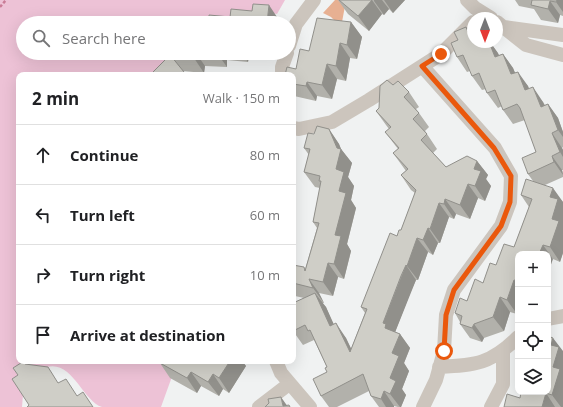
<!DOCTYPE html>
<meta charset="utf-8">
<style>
body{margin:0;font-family:"Open Sans",sans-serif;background:#f2f2f2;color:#202124}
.controls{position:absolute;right:12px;bottom:12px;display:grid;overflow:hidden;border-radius:8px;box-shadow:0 4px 16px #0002}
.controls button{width:36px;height:36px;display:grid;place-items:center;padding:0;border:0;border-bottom:1px solid #e0e0e0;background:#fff;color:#202124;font:20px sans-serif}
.compass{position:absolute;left:467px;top:12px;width:36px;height:36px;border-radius:50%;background:#fff;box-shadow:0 4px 16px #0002;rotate:180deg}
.stop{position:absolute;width:12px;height:12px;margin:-9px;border:3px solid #ea580c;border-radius:50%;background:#fff}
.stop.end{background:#ea580c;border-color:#fff;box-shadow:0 1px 4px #0008}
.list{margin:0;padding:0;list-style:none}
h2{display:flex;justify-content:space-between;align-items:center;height:52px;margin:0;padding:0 16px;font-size:17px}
h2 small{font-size:13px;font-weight:400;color:#757577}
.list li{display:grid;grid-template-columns:26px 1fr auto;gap:12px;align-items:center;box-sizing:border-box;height:60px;padding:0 16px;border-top:1px solid #e0e0e0}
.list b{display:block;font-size:15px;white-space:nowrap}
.list em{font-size:13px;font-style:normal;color:#757577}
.icon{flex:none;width:22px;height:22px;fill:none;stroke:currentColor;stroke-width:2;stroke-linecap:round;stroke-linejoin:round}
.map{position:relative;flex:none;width:563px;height:407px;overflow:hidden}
.search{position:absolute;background:#fff;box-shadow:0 4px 16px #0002;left:16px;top:16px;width:280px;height:44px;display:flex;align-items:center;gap:10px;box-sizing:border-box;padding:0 14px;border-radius:22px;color:#757577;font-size:15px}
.panel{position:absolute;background:#fff;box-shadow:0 4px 16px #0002;left:16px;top:72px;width:280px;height:292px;border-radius:8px}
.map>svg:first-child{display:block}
.green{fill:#edc2d6}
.water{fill:#e7b092}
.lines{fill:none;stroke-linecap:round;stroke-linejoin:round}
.path{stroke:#c97c96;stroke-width:2.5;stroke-dasharray:3 2;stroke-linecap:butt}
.minor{stroke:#ccc5bd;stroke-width:14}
.wall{fill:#b2b1ab}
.shaded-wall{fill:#91908b}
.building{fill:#cfcec7;stroke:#91908b}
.route{stroke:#ea580c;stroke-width:5}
</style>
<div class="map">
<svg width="563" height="407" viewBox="0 0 563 407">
<rect width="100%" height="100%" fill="#f0f2f2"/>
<path class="green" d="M0,0H285L277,14L263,12L225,23H23V53H180L174,75H19V361H156L174,371L161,407C150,407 111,407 102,407C83,401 72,360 47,367C39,369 30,378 24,382L22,407H0Z"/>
<path class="water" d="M335,0H348L345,6L342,22H336L331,17L323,13Z"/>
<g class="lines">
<path class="path" d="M0,7L6,0"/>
<path class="minor" d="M467,0L475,8L491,18
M497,22L526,45L563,55
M504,27L563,35
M289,46L296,24L314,0
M422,66L495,148L511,176L510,202L501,226L454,290L446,315L444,351L436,380L423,407
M282,75V67L287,53
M293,128L299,129L332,122L369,100L441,54L473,22
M548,319L563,316
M276,361L281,373L310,407
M439,367C476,365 491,364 518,337
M259,407L289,384
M491,407L503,384V351"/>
</g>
<path class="wall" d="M338,0H405L393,13L389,9L384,15L382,14L369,31L348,14Z
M515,0H563V16L560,15L558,23L541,20L534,9L519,6Z
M351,22L362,37L357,59L350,58L346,81L337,79L332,99L317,96L316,101L294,96L293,94V75L296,69L309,51Z
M466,27L469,32L473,42H490L499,55L503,54L513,68L515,73L528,86L529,89L543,102L545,105L548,104L558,118L563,132V147L562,148L563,150V170H562L563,173V177L545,185L563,202V253L560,262L553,259L548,254H518V313L517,314L510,312L504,331L484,338L482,342L470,338L460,324V322L455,313L483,283L496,265L514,247L529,207L521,195L533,181L528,174L536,152L525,120L513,124L503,110L502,106L498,108L487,93L486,89L482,90L472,76L470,71L467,72L457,57L458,40Z
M170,53H270V57L249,55L248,62L227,60V67L205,66L204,73L183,71L186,75H150L169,56Z
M393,85L409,92L419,107L416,109L419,113L429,127L425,131L437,149L433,153L446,167L477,161L488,175L486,179L491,186L485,201L478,198L470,219L456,214L454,219L449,217L440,243H438L433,255L428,252L418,280H416L411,291L395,332L400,334L410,348L404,363L409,371L402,389L406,395L401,407H398L394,406V407H379L371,396L369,391L337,407H329L321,396L327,372V367L315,342L314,340L303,345L293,331V303L304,298L295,296L293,293V265L305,270L317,228L313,222L320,188L315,187L304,172L309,155L304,148L314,134L329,129L339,144L341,149L352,163L348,177L354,186L351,200L356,208L347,244L351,251L344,279L338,277L333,296L319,293L324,303H322L326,307L333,324L346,338L351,349L365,313L361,307L397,236L401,230L415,193L411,190L401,175L406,171L393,153L398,149L385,132L389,129L386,125L376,111L379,108Z
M548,336L563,407H504L520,398Z
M156,361H242L246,366L229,393L223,389L219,396L201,386L197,393L170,378L160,363Z"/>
<path class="shaded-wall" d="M372,0L382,14L369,31L358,16Z
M374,0H382L389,9L384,15L374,1Z
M384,0H405L393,13Z
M557,0H563V12L556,2Z
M550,1L560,15L558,23L548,9Z
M269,5L279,20L278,23H267Z
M351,22L362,37L357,59L347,45Z
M489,42H490L498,53L505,71L495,57Z
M340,43L350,58L346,81L336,66Z
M194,53H196L205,66L204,73L194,58Z
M217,53H222L227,60V67Z
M242,53H247L249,55L248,62Z
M267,53H270V57Z
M503,54L513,68L522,89L511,74Z
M327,64L337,79L332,99L322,85Z
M518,72L528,86L535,105L525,90Z
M307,82L317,96L316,101L306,86Z
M533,87L543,102L551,121L541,107Z
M548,104L558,118L563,132V137L558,130Z
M329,129L339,144L341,149L352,163L348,177L354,186L351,200L356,208L347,244L351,251L344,279L334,264L335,235L339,191L336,169L337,148Z
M552,133L562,148L563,150V157L560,152Z
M552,156L562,170L563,175L554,162Z
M477,161L488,175L486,179L491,186L485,201L475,186L474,169Z
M468,184L478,198L470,219L460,205Z
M553,188L563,202V253L560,262L550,247V197Z
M445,199L456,214L454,219L444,204Z
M439,203L449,217L440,243L430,229Z
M428,228L438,243L433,255L423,240Z
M417,238L428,252L418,280L407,266Z
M543,245L553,259L548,273V254H539Z
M328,263L338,277L333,296L323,282Z
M406,265L416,280L394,335L385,328L383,323Z
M309,279L319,293L324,303L313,288Z
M514,280L518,285V313L517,314L507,300Z
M315,293L326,307L341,340L330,326Z
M500,297L510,312L504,331L493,317Z
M336,323L346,338L360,367L350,352Z
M474,324L484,338L482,342L472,328Z
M400,334L410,348L404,363L409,371L402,389L406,395L401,407H400L390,394V378L392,353Z
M553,338L563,351V407H561L552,395L553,367L551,345Z
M230,361H242L246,366L229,393L219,378Z
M191,372L201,386L197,393L187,378Z
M213,374L223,389L219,396L208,382Z
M384,391L394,406V407H386L381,399Z
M546,393L555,407H542Z
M281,397L288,407L283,406Z"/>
<path class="building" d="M339,0H372L358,16Z
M532,0H557L556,2L550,1L548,9L531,5Z
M253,4L269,5L267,23H209V15L230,17L231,9L252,11Z
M317,18L351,22L347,45L340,43L336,66L327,64L322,85L307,82L306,86L293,84V75H285L287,67L296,69L300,49L309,51Z
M189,21L208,23H189Z
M466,27L468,32L473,34V42H489L495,57L503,54L511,74L518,72L525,90L533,87L541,107L548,104L558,130L552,133L560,152L552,156L554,162L528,174L522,158L536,152L520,108L517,104L503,110L495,90L487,93L479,73L472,76L463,55L457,57L451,43L458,40L454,32Z
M170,53H194V58L171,56L184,72L181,75H150L169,56Z
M387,80L393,85L398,81L409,92L404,97L419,113L413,119L427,134L421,140L446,167L467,156L477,161L474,169L481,171L475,186L468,184L460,205L445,199L444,204L439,203L430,229L428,228L423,240L417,238L407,266L406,265L401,276L383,323L386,324L385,328L400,334L392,353L399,356L390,378L396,381L390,394L384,391L381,399L371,396L363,374L321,396L313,379L327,372L325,368L327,367L310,330L308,331L305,325L293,331V303L315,293L330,326L336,323L350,352L367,309L361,307L390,233L397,236L399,230H401L416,190L401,175L408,169L393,153L399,148L385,132L391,127L376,111L379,108L380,86Z
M317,126L329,129L337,148L341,149L336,169L344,172L339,191L346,193L335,235L341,236L334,264L328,263L323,282L309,279L313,288L293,283V265L304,267L305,271L319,223L313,222L321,181H319L320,176L304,172L310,149L304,148L308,133L314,134Z
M526,179L553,188L550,197L558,199L552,219L559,221L550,247L543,245L539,254H518V281L514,280L507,300L500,297L493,317L474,324L472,328L460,324L462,316L455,313L460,298L467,301L475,279L483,283L490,263L496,265L504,244L514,247L532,199L521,195Z
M548,336L553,338L551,345L559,347L553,367L560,369L552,395L546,393L542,407H504L507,394L520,398L521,392H548Z
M24,361L25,364L48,367L58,383L66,379L77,396L83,392L93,407H27L29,405L12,379L18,375L13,368Z
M161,361H230L219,378L213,374L208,382L191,372L187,378L160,363Z
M281,397L283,406L289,405L290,407H265L269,403L268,399Z"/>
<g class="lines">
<path class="route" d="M441,54L422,66L494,148L511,176L510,202L501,226L454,290L446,315L444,351"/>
</g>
</svg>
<div class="controls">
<button>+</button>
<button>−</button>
<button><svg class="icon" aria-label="locate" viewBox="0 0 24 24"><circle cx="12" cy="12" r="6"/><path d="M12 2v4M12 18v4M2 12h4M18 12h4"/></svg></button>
<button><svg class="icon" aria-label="layers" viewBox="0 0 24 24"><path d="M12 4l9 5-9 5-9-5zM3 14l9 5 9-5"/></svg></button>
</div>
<svg class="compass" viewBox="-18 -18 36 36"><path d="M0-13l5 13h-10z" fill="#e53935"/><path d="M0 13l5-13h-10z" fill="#757577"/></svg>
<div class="stop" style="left:444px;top:351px"></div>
<div class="stop end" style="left:441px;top:54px"></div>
<div class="search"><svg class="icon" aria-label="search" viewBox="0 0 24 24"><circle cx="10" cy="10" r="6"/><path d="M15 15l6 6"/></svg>Search here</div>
<section class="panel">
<h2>2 min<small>Walk · 150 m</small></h2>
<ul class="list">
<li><svg class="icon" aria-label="ahead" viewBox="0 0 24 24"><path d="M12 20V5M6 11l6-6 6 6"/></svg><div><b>Continue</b></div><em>80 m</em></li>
<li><svg class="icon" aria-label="left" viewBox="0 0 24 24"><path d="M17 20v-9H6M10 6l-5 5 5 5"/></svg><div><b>Turn left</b></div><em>60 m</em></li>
<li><svg class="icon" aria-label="right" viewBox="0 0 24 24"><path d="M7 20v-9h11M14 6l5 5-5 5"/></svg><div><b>Turn right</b></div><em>10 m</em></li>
<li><svg class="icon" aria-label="arrive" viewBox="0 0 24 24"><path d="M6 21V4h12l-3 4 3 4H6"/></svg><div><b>Arrive at destination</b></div></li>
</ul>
</section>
</div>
